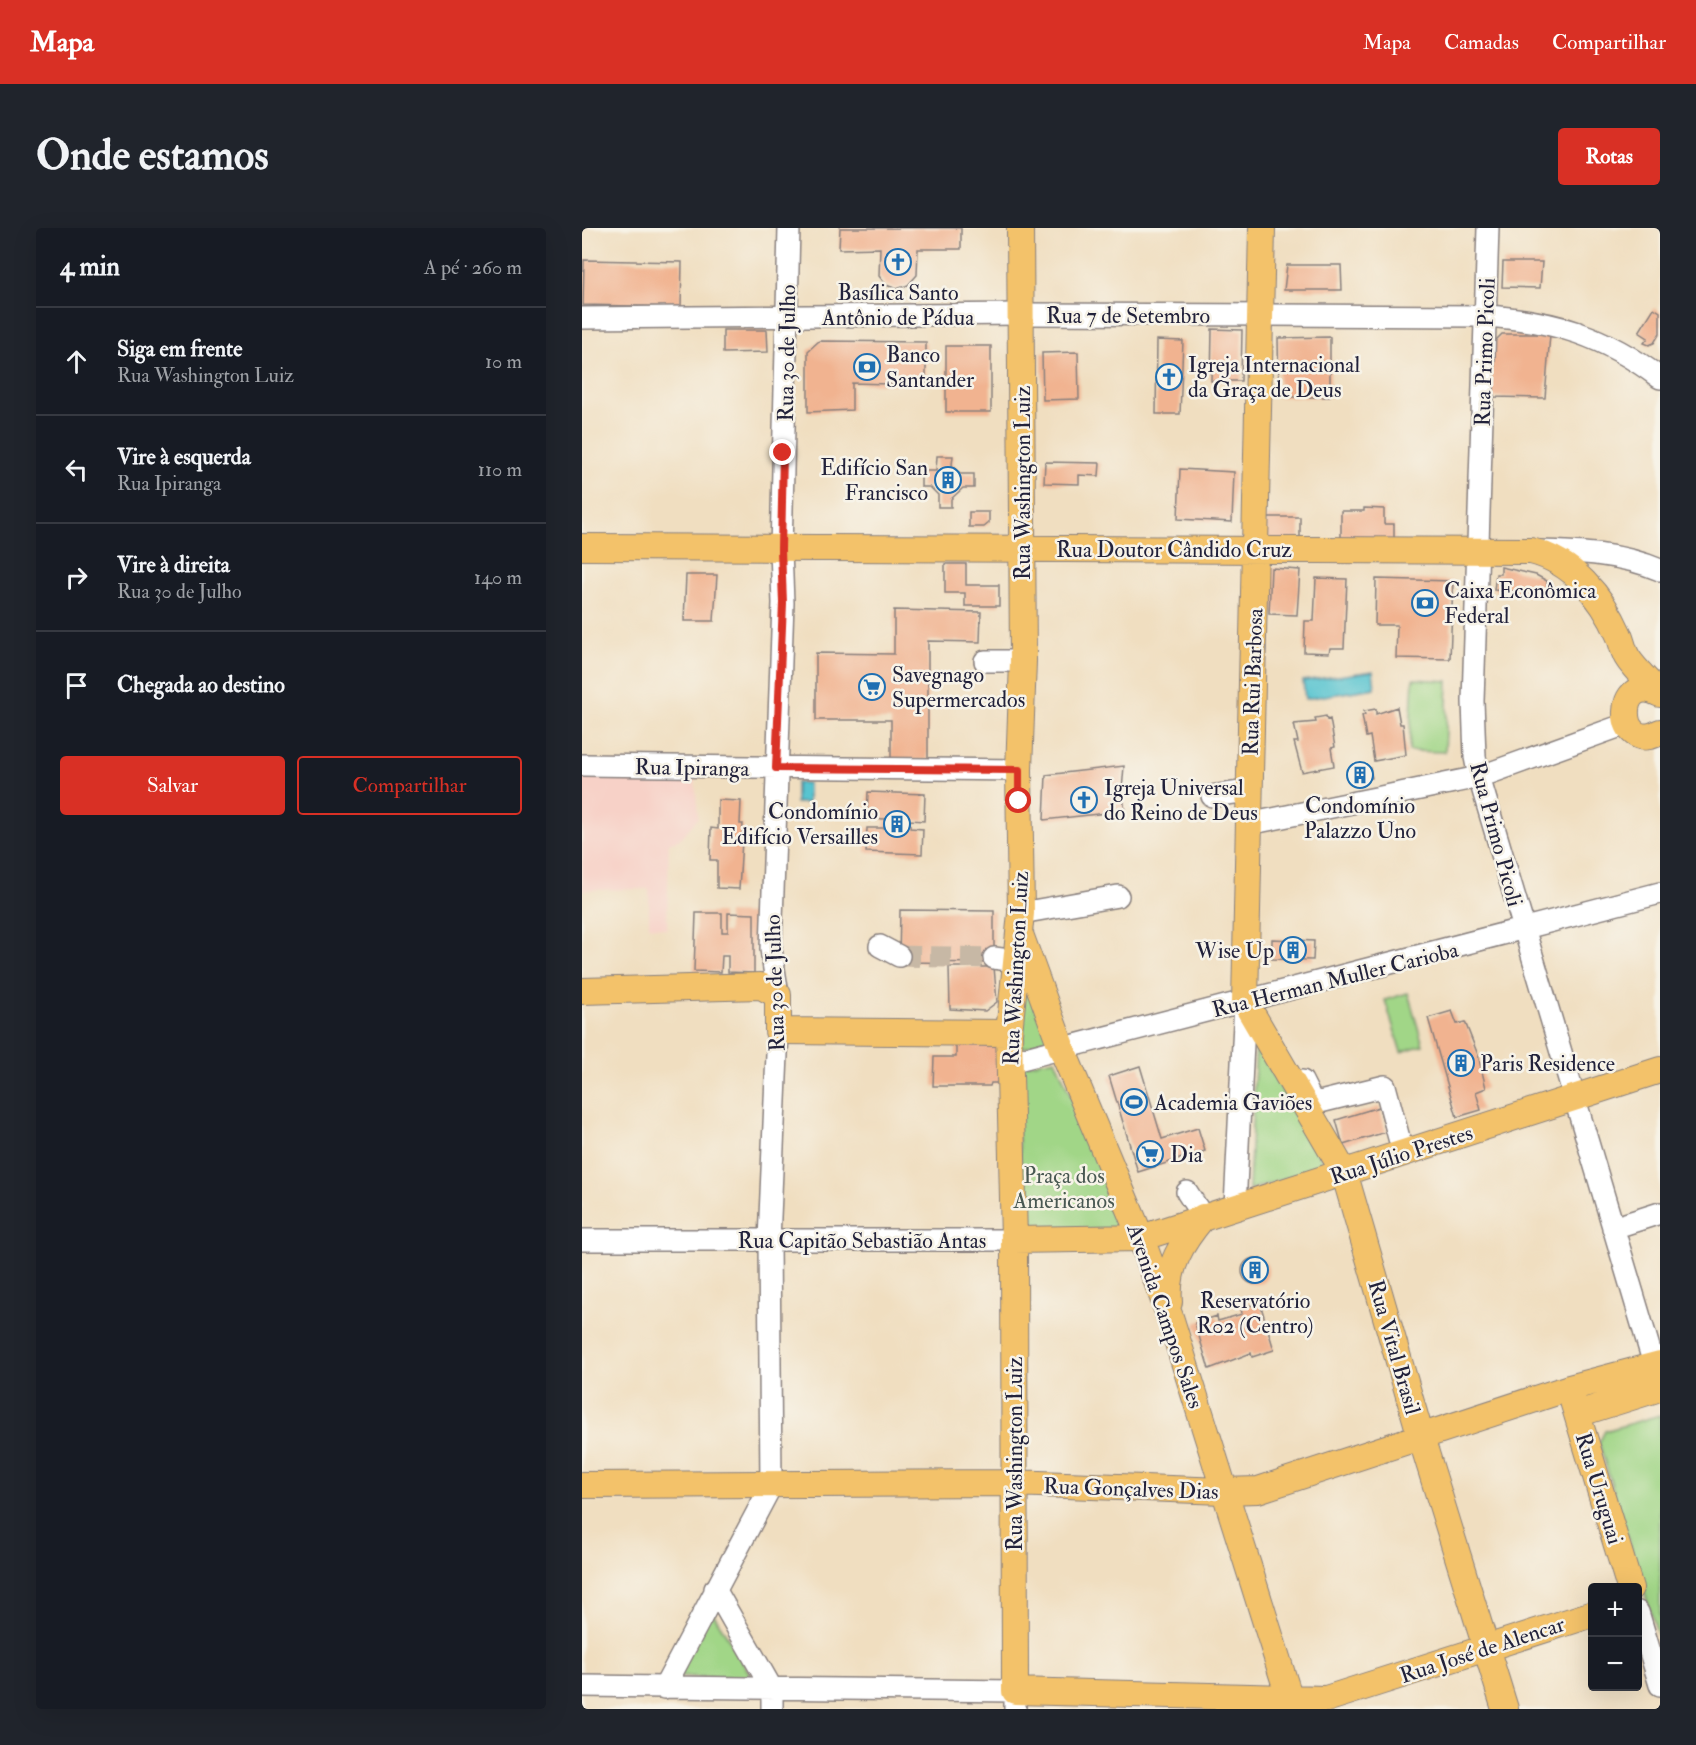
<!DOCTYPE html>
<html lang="pt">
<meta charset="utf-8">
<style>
body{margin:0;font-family:"IM FELL Double Pica",serif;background:#20242c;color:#f1f3f6}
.controls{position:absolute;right:18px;bottom:18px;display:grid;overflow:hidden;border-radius:6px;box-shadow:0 6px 24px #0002}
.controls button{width:54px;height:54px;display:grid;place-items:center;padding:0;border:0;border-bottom:2px solid #363941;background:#171b24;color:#f1f3f6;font:30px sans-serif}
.stop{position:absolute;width:18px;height:18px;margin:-14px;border:4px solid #d93025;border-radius:50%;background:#fff}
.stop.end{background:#d93025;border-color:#fff;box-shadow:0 2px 6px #0008}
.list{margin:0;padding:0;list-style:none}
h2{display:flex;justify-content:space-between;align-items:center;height:78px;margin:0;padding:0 24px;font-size:26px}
h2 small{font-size:20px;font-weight:400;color:#9ea1a6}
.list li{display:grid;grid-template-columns:39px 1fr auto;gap:18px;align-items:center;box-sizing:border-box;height:108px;padding:0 24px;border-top:2px solid #363941}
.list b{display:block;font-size:22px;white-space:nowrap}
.list p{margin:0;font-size:20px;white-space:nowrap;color:#9ea1a6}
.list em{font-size:20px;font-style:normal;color:#9ea1a6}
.actions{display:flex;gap:12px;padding:18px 24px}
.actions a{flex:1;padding:14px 0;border:2px solid #d93025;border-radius:6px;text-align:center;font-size:21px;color:#d93025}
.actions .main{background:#d93025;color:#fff}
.icon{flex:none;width:33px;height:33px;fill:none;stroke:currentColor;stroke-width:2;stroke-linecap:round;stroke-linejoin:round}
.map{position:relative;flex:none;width:1078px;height:1481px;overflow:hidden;border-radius:6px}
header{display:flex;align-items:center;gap:36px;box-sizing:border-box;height:84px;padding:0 30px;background:#d93025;color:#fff}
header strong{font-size:28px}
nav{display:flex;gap:33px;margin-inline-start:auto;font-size:21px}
.intro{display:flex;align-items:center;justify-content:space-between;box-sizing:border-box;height:144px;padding:0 36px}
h1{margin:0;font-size:42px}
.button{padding:15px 27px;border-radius:6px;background:#d93025;color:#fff;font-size:21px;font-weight:700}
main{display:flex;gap:36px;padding:0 36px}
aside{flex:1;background:#171b24;border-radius:6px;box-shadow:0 6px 24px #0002}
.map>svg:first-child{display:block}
.built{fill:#f7d1c7}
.green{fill:#a1d687;stroke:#627c61;stroke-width:1.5}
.water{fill:#58c4d0;stroke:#3d7386;stroke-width:1.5}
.building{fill:#f1b390}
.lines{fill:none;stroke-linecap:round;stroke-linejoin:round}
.minor-tunnel{stroke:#c7b8a5;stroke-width:21;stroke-dasharray:21 10;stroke-linecap:butt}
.minor-casing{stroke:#89807e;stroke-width:24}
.major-casing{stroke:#89807e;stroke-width:28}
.minor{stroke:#fff;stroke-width:21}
.major{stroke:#f3c26a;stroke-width:26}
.route{stroke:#d93025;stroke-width:8}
.labels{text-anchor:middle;stroke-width:5;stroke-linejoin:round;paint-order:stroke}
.poi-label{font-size:22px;fill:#22223b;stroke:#f7f3e8;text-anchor:start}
.street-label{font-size:22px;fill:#22223b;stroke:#f7f3e8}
.park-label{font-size:22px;fill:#485852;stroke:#f7f3e8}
</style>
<header>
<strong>Mapa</strong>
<nav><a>Mapa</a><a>Camadas</a><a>Compartilhar</a></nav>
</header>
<div class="intro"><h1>Onde estamos</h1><a class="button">Rotas</a></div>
<main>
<aside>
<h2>4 min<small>A pé · 260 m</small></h2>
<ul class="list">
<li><svg class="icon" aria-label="ahead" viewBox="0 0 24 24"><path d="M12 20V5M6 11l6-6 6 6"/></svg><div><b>Siga em frente</b><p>Rua Washington Luiz</p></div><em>10 m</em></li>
<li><svg class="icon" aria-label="left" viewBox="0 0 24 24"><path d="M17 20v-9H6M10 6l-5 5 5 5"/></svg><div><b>Vire à esquerda</b><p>Rua Ipiranga</p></div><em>110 m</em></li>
<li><svg class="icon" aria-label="right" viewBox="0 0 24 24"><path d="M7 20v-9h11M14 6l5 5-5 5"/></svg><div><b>Vire à direita</b><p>Rua 30 de Julho</p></div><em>140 m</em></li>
<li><svg class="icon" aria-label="arrive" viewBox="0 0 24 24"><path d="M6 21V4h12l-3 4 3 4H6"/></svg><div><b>Chegada ao destino</b></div></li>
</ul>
<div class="actions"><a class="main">Salvar</a><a>Compartilhar</a></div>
</aside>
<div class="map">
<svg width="1078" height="1481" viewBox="0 0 1078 1481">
<rect width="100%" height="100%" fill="#f7f3e8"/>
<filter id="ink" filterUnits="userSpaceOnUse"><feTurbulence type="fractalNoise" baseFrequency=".0167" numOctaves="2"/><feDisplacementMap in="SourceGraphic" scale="12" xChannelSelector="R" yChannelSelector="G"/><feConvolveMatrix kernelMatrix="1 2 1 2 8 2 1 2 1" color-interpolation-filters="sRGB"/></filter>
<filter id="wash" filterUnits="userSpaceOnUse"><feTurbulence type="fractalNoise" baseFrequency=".008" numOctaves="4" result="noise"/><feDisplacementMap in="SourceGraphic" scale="24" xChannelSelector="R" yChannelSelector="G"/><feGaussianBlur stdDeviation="1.35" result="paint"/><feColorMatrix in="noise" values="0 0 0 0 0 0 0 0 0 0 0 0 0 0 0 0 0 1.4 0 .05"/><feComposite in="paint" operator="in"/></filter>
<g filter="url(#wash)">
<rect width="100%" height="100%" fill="#f0dec0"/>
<path class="built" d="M0,549L113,551L116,590L98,611L87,615L85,701L67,698V661L0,662Z"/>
<path class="green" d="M831,451L866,453L863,524L827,523Z
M434,735L473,813L434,821Z
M826,765L841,817L819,824L803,772Z
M674,817L743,937L667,962Z
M473,831L546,1002L444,1004L431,839Z
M1078,1187V1415L1017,1215L1023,1203Z
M128,1380L171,1451L90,1448Z"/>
<path class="water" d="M791,443L793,460L723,471L721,453Z
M214,555H226V575H214Z"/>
<g id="blocks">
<path class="building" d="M258,0H379V21H336L335,47L326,57L315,61L304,57L297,48L298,20L257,21Z
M2,32L100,34L99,79L1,77Z
M921,34H960L958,60L920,59Z
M705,37H759L760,62H702Z
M1072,80L1078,84V105L1072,115L1067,117L1062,115L1066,110L1057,104Z
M630,101L660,102L659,153H629Z
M141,102H185L186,124L141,125Z
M920,106H968L963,170L910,169V116Z
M748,109V169H697L696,110Z
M575,112L601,113L598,186H574Z
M237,113L344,114V157L270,155V182L226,184V123Z
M364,118H409V184H364Z
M496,124L497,171L461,172L460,125Z
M355,228H371L370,237L378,246H392V260H381L369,271V279H356V267L348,259H339V243H354Z
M463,234L518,235L517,248L497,247V256L462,255Z
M598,241L652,244L650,294L596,291Z
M782,280L802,281V296H812V313H759V283H782Z
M387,284H407V295L402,299H387Z
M684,289H718V313H683Z
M363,336H384V357H417V378H383V365H363Z
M919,339L954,347L965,353V365L912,362L914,346H919Z
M689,340L718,342L715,387L687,386Z
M104,347H135L132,393H102Z
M734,350L765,351L762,420H748L747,425L722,424L723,393H732Z
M794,351L871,353L868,431L814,430L815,397H793Z
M312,382L399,384L398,414L346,413V532H309V492H234V425L312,426Z
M815,479L818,496H821L824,527L792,533L788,508L784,509L780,487H783L782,483L794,481V486Z
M744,488L745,492L748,491L753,519L749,520L752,538L720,544L712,514H716L712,496L734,494L733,490Z
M542,538L540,562L543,583L462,592L464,547Z
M788,540L790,550L769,555L766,544Z
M286,564L343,566L342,593L328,592V600L341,601L340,626L284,624L285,600H302L303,591L285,590Z
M136,572L159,573L158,596H161L157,661L135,660V632H128L129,600L136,601Z
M318,682L412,683V735L317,734Z
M114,685H140V704H146V685L172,686V745L146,744V728H140L139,744L112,743Z
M690,711L732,713L731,732L690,731Z
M367,739H412L415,774L403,783L368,781Z
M870,783L875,796L883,794L896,827L904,860L894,864L899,882L875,889L846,790Z
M374,816L414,818L420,822L419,855H409L408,858H351L352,829H374Z
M558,838L580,911L616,900L623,923L556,944L527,848Z
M797,879L804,904L761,917L754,892Z
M660 1043a13 13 0 1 1 26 0a13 13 0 1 1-26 0Z
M678,1075L692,1122L670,1129L669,1125L627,1141L613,1095L635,1088L636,1093L660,1086L659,1080Z"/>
</g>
</g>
<g filter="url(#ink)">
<use href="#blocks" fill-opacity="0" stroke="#89807e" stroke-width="1.5"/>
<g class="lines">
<path class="minor-tunnel" d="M317,728L412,730"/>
<defs>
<path id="minor" d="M906,0L891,473L893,529L897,549L1077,1153
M0,90L439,86L903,88C972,92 1023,108 1078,150
M955,323C998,324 1038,325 1078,342
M403,433H441
M0,537L437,542
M630,568L666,563
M666,596L897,549L1044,496
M439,685L536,668
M298,718L317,728
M412,730L434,733
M196,767L189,721L201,375L199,322L207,0
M428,834L1078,665
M720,853L730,873L738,874L803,858L821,925
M605,964L621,989
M653,979L663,774
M1031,1000L1078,985
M0,1012H432
M133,1361L190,1461V1481
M1056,1384L1078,1457
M0,1458L433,1463V1481
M82,1460L189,1258L187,1012L196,803"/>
<path id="major" d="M438,0L441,433L437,542L439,685L427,805L432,1012L433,1463L744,1471L1011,1386
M680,0L663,774L762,944L839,1209L923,1481
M0,319L949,323C990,333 1020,368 1037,407C1040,414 1041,422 1045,429C1052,441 1066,453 1076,464
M1078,466C1032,441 1033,529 1078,504
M439,709L480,821L559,1010L588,1089L711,1481
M0,763L179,758L196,767V803L427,805
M432,1012L559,1010L1078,842
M587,1074C584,1039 600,1014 621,989
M987,1160L1048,1360
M995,1186L1078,1160
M0,1257L431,1255L641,1263L676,1262L987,1160L1078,1136"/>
</defs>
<use href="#minor" class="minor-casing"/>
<use href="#major" class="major-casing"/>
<use href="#minor" class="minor"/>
<use href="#major" class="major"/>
</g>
</g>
<g class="lines" filter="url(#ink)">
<path class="route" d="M201,225L199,322L201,375L194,540L437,542V573"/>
</g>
<defs>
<symbol id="church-ring" viewBox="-11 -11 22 22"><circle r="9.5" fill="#f7f3e8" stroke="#1f6fb2" stroke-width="1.5"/><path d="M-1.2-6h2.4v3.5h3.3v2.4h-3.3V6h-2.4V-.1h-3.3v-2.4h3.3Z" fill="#1f6fb2"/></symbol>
<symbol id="bank-ring" viewBox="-11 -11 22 22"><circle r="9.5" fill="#f7f3e8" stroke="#1f6fb2" stroke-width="1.5"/><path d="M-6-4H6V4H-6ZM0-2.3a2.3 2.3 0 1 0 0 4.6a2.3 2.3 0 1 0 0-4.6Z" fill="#1f6fb2"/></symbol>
<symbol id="building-ring" viewBox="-11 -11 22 22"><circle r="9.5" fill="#f7f3e8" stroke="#1f6fb2" stroke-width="1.5"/><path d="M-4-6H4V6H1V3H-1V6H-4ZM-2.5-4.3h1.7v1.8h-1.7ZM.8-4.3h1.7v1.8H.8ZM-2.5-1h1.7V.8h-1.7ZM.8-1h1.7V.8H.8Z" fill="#1f6fb2"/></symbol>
<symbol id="supermarket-ring" viewBox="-11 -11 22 22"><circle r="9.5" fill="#f7f3e8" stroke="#1f6fb2" stroke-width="1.5"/><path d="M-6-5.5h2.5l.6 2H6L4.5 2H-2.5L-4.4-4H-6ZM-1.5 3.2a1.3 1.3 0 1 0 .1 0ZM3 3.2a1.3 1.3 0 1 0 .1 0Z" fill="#1f6fb2"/></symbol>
<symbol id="stadium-ring" viewBox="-11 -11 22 22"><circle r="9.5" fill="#f7f3e8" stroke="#1f6fb2" stroke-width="1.5"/><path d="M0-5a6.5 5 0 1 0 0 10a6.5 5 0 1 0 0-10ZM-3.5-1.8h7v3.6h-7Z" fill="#1f6fb2"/></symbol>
</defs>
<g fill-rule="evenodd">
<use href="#church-ring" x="301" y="19" width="30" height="30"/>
<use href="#bank-ring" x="270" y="124" width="30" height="30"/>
<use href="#church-ring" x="572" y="134" width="30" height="30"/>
<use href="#building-ring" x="351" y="237" width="30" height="30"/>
<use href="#bank-ring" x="828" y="360" width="30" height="30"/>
<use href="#supermarket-ring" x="275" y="444" width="30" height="30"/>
<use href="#building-ring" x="763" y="532" width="30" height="30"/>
<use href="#church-ring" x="487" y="557" width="30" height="30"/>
<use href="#building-ring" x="300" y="581" width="30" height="30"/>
<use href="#building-ring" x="696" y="707" width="30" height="30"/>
<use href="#building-ring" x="864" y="820" width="30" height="30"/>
<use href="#stadium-ring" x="537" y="859" width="30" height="30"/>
<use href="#supermarket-ring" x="553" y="911" width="30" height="30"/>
<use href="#building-ring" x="658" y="1027" width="30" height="30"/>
</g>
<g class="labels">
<g class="poi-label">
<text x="316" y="72" text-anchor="middle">Basílica Santo<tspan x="316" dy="25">Antônio de Pádua</tspan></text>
<text x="304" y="134">Banco<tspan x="304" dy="25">Santander</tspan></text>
<text x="606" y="144">Igreja Internacional<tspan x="606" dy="25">da Graça de Deus</tspan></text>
<text x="346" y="247" text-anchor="end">Edifício San<tspan x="346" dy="25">Francisco</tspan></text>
<text x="862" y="370">Caixa Econômica<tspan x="862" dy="25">Federal</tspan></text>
<text x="310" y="454">Savegnago<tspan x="310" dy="25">Supermercados</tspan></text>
<text x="522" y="567">Igreja Universal<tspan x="522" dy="25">do Reino de Deus</tspan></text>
<text x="778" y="585" text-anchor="middle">Condomínio<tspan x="778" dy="25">Palazzo Uno</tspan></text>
<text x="296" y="591" text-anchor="end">Condomínio<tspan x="296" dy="25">Edifício Versailles</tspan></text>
<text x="692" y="730" text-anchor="end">Wise Up</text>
<text x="898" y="843">Paris Residence</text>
<text x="572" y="882">Academia Gaviões</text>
<text x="588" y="934">Dia</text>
<text x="673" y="1080" text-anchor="middle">Reservatório<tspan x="673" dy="25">R02 (Centro)</tspan></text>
</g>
<g class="street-label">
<text x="546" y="95">Rua 7 de Setembro</text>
<text transform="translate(902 124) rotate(-88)" y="8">Rua Primo Picoli</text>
<text transform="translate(204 125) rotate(-89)" y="8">Rua 30 de Julho</text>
<text transform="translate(440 255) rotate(-90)" y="8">Rua Washington Luiz</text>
<text x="592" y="329">Rua Doutor Cândido Cruz</text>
<text transform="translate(670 454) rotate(-88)" y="8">Rua Rui Barbosa</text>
<text transform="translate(110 539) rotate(1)" y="8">Rua Ipiranga</text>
<text transform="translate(915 606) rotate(75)" y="8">Rua Primo Picoli</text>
<text transform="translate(433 740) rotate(-87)" y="8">Rua Washington Luiz</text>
<text transform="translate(753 751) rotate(-14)" y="8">Rua Herman Muller Carioba</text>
<text transform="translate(192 755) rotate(-92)" y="8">Rua 30 de Julho</text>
<text transform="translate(819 926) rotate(-18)" y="8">Rua Júlio Prestes</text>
<text x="280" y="1020">Rua Capitão Sebastião Antas</text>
<text transform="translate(584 1088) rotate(71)" y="8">Avenida Campos Sales</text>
<text transform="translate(813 1119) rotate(74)" y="8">Rua Vital Brasil</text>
<text transform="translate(432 1226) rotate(-90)" y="8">Rua Washington Luiz</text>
<text transform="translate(549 1260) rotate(2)" y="8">Rua Gonçalves Dias</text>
<text transform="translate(1018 1260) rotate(73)" y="8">Rua Uruguai</text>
<text transform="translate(900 1421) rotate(-18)" y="8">Rua José de Alencar</text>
</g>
<g class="park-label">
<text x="482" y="955">Praça dos<tspan x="482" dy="25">Americanos</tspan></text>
</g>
</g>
</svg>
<div class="controls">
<button>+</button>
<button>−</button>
</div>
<div class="stop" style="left:437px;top:573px"></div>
<div class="stop end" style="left:201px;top:225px"></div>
</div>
</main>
